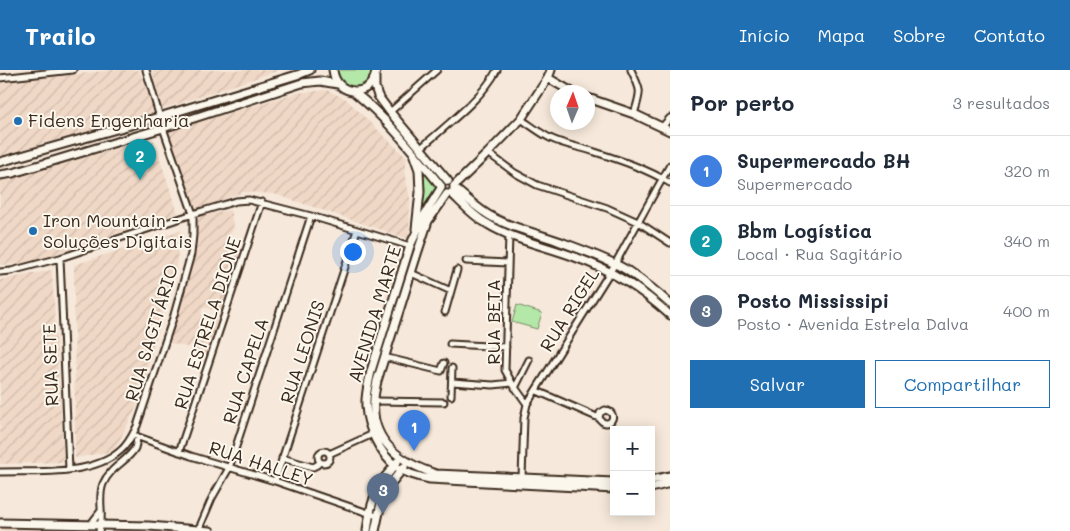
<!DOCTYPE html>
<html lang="pt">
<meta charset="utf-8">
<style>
body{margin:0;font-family:Mali,sans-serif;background:#f6f6f7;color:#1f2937}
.controls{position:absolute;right:15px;bottom:15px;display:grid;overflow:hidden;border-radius:0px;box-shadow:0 2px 12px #0003}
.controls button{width:45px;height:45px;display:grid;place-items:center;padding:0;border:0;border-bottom:1px solid #e0e1e3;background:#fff;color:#1f2937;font:25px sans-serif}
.compass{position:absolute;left:550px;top:15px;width:45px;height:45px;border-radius:50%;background:#fff;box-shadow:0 2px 12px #0003;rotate:2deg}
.you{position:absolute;left:352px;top:181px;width:18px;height:18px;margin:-12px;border:4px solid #fff;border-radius:50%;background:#1a73e8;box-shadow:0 0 0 8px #1a73e833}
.badge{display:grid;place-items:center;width:32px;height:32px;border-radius:50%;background:#1f6fb2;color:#fff;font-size:16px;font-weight:700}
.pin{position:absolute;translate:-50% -41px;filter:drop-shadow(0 1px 2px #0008)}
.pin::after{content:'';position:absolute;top:26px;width:18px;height:15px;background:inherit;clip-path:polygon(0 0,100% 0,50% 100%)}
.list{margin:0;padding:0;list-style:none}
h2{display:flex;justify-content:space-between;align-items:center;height:65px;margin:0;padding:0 20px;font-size:21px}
h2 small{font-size:16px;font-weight:400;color:#747a83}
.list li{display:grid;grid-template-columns:32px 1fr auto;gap:15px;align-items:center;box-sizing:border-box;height:70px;padding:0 20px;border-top:1px solid #e0e1e3}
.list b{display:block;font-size:19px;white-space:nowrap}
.list p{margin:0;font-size:16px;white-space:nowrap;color:#747a83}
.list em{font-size:16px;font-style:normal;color:#747a83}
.actions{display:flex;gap:10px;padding:15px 20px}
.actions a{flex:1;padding:11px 0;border:1px solid #1f6fb2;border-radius:0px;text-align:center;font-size:18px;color:#1f6fb2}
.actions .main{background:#1f6fb2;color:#fff}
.map{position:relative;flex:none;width:670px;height:461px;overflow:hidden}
header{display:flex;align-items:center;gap:30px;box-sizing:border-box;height:70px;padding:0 25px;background:#1f6fb2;color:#fff}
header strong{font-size:24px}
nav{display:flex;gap:28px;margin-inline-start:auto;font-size:18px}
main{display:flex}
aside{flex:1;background:#fff}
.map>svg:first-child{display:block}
.built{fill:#f0d8c6}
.industrial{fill:url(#industrial-furrows)}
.park{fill:#b4e8a9;stroke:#788964}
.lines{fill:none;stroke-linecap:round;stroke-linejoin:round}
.street-casing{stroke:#3b2a1e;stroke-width:9}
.secondary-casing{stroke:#3b2a1e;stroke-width:11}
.street{stroke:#fbf7ec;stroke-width:5}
.secondary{stroke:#fbf7ec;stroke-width:7}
.poi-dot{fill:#1f6fb2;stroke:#fbf7ec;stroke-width:2}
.labels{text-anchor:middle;stroke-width:4;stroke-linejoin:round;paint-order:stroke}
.poi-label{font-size:18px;fill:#3b2a1e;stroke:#fbf7ec;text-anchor:start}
.street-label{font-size:18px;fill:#3b2a1e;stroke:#fbf7ec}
</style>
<header>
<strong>Trailo</strong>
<nav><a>Início</a><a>Mapa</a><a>Sobre</a><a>Contato</a></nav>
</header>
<main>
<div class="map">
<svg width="670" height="461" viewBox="0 0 670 461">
<defs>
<pattern id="industrial-furrows" width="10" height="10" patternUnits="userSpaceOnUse" patternTransform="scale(1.25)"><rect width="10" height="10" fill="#f0d8c6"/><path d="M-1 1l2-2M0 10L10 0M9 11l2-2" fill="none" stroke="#cfbaaa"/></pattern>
</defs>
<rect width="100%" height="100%" fill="#f6e9db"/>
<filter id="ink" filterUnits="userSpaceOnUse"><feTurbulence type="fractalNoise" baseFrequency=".02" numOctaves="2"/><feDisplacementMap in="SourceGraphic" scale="10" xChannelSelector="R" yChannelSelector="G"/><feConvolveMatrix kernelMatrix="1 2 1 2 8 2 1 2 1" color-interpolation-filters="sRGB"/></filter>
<g filter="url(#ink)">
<path class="built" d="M0,456L45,458L44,461H0Z"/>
<path class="industrial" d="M113,0H139L155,42L0,86V13Z
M154,0H280L162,39L152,1Z
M327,20L346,29L407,88L404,101L410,128L409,169L274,124L243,122L195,140L169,61L296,23Z
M153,68L178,143L30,193L0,195V111Z
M230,140L234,158L225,171L241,179L232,208L216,202L213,208L231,214L221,242L203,237L201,244L219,250L208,285L198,283L194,276L190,275L187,277L170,273L198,164L196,147Z
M181,160L176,198L136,338L114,381L75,388L74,195Z
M52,200L64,392L0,394V210Z"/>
<path class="park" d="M336,0H374C374,0 372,7 372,8C365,21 345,20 339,8C338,5 337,3 336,0Z
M422,97L437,117L419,147L425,119Z
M517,235L542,243L537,259L512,252Z"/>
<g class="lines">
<defs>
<path id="street" d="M631,0C642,22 641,21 634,44
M0,8L73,0
M390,42L437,0
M521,49C530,55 540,63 550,68C564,75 580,77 595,82C620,90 647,99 670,113
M662,57L670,48
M421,78C446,55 481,30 497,0
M488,83L515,103L537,115L607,138L638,152L670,173
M509,165L505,300L512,313L527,334
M60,188L69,400
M466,191L508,193
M0,202L11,201L60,188L193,144L236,131L249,130L311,146L410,176
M411,203L451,221
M445,242L457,200
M450,274L506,277
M384,287L441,301L444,293
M452,312L493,315L512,313
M515,318L529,290
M537,321L599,348C608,362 621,343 605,340L600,343L599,348
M451,326L452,298
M374,331L444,332
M133,365L191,386L275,411L377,446
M318 387a6 6 0 1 1 12 0a6 6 0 1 1-12 0Z
M179,382L262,132
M329,384L373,364
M282,388L313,397L317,395L320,392
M0,402C36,401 92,406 120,381C128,375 133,364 137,356L174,245L191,184L193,165V144L163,58L146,0
M522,408L524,348L527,334L615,194L670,95
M275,411L357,160
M90,455L100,442
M99,461C105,446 97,429 103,414C110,397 128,391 135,378C136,375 137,370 137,366
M198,461L212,428L229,398L311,146"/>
<path id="secondary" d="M333,0C336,28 374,28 376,0
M375,8V17L378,26L390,42L448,111
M548,8L572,22
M354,22C387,48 414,83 441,116
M588,28L634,44L670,61
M414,86L419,100L420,122L416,159
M0,92L159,47L300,4L310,0
M0,105L13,103L163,58L302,13L320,11L338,14
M454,116L488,83L521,49L548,8L551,0
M441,118L425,144L410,176L371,301C369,312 365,324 366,336C367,356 380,385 397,397C407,404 419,407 430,409L614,419
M454,118C467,128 479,141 494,148C514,159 537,163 558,171C580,179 609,189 628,201C643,211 657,222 670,234
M451,123C462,133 473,146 486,153C513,170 546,176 575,187C613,201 640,218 670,245
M447,124L428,151L417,184L377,311C376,317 374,324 374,330C370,371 401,393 436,404L614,412
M651,410L670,406
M651,418L670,413
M0,453L149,456L210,461
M367,461C369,444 373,425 382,411C387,404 393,399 397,392
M375,461L381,433L388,417L404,397"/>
</defs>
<use href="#street" class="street-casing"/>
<use href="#secondary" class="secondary-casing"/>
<use href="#street" class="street"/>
<use href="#secondary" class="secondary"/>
</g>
</g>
<g class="poi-dot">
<circle cx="18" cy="51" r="5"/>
<circle cx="33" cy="161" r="5"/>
</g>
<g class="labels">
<g class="poi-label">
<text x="28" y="57">Fidens Engenharia</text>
<text x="43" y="157">Iron Mountain -<tspan x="43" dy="21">Soluções Digitais</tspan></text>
</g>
<g class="street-label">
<text transform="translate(570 240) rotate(-58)" y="6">RUA RIGEL</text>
<text transform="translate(375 244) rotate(-73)" y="6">AVENIDA MARTE</text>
<text transform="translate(494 252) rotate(-90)" y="6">RUA BETA</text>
<text transform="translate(208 253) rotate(-72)" y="6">RUA ESTRELA DIONE</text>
<text transform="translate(152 263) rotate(-73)" y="6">RUA SAGITÁRIO</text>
<text transform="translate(303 282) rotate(-72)" y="6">RUA LEONIS</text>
<text transform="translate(51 295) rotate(-92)" y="6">RUA SETE</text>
<text transform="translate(246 301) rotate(-72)" y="6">RUA CAPELA</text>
<text transform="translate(261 394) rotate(18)" y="6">RUA HALLEY</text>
</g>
</g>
</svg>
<div class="controls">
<button>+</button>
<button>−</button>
</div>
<svg class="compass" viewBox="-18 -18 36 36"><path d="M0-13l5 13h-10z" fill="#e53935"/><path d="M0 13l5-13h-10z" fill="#747a83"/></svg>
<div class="you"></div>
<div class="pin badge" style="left:414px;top:381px;background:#3f7fe0">1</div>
<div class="pin badge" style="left:140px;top:110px;background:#0f9aa8">2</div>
<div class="pin badge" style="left:383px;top:444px;background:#5c6f8a">3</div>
</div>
<aside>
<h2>Por perto<small>3 resultados</small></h2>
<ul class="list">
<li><span class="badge" style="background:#3f7fe0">1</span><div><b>Supermercado BH</b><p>Supermercado</p></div><em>320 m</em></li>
<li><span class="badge" style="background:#0f9aa8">2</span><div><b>Bbm Logística</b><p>Local · Rua Sagitário</p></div><em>340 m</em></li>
<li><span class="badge" style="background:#5c6f8a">3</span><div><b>Posto Mississipi</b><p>Posto · Avenida Estrela Dalva</p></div><em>400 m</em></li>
</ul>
<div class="actions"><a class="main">Salvar</a><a>Compartilhar</a></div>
</aside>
</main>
